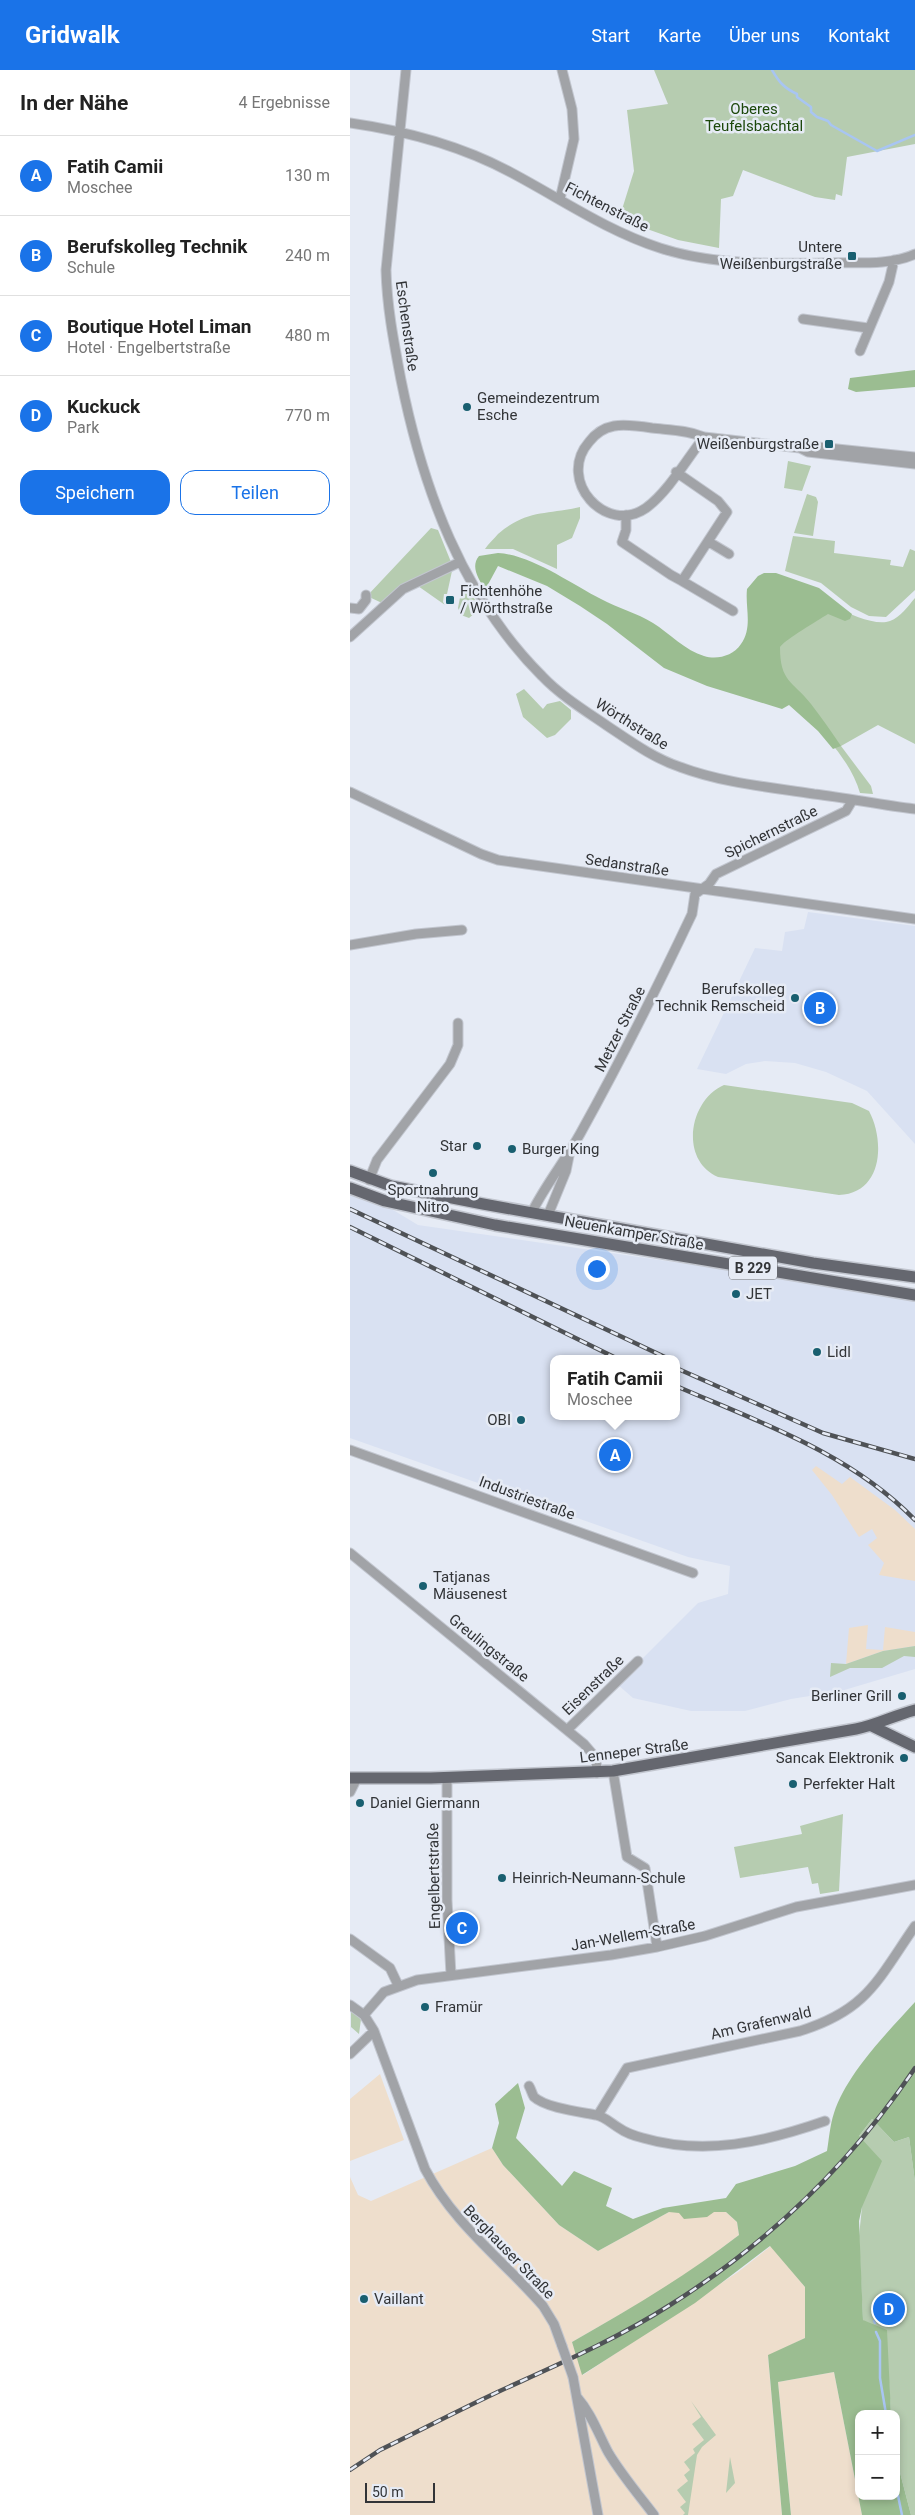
<!DOCTYPE html>
<html lang="de">
<meta charset="utf-8">
<style>
body{margin:0;font-family:Roboto,sans-serif;background:#f6f6f6;color:#222}
.controls{position:absolute;right:15px;bottom:15px;display:grid;overflow:hidden;border-radius:10px;box-shadow:0 2px 8px #0003}
.controls button{width:45px;height:45px;display:grid;place-items:center;padding:0;border:0;border-bottom:1px solid #e0e0e0;background:#fff;color:#222;font:25px sans-serif}
.scale{position:absolute;left:15px;bottom:12px;width:70px;box-sizing:border-box;padding-left:5px;border:2px solid #323437;border-top:0;font-size:14px;line-height:18px;white-space:nowrap;color:#323437;-webkit-text-stroke:4px #e6ebf5;paint-order:stroke}
.you{position:absolute;left:246px;top:1198px;width:18px;height:18px;margin:-12px;border:4px solid #fff;border-radius:50%;background:#1a73e8;box-shadow:0 0 0 8px #1a73e833}
.badge{display:grid;place-items:center;width:32px;height:32px;border-radius:50%;background:#1a73e8;color:#fff;font-size:16px;font-weight:700}
.pin{position:absolute;translate:-50% -50%;border:2px solid #fff;box-shadow:0 1px 5px #0006}
.popup{position:absolute;left:200px;top:1285px;width:130px;height:65px;box-sizing:border-box;display:grid;place-content:center;border-radius:10px;background:#fff;filter:drop-shadow(0 1px 4px #0005);font-size:16px;white-space:nowrap;color:#767676}
.popup b{font-size:19px;color:#222}
.popup::after{content:'';position:absolute;left:50%;top:100%;margin-left:-10px;border:10px solid transparent;border-top-color:#fff}
.list{margin:0;padding:0;list-style:none}
h2{display:flex;justify-content:space-between;align-items:center;height:65px;margin:0;padding:0 20px;font-size:21px}
h2 small{font-size:16px;font-weight:400;color:#767676}
.list li{display:grid;grid-template-columns:32px 1fr auto;gap:15px;align-items:center;box-sizing:border-box;height:80px;padding:0 20px;border-top:1px solid #e0e0e0}
.list b{display:block;font-size:19px;white-space:nowrap}
.list p{margin:0;font-size:16px;white-space:nowrap;color:#767676}
.list em{font-size:16px;font-style:normal;color:#767676}
.actions{display:flex;gap:10px;padding:15px 20px}
.actions a{flex:1;padding:11px 0;border:1px solid #1a73e8;border-radius:15px;text-align:center;font-size:18px;color:#1a73e8}
.actions .main{background:#1a73e8;color:#fff}
.map{position:relative;flex:none;width:565px;height:2445px;overflow:hidden}
header{display:flex;align-items:center;gap:30px;box-sizing:border-box;height:70px;padding:0 25px;background:#1a73e8;color:#fff}
header strong{font-size:24px}
nav{display:flex;gap:28px;margin-inline-start:auto;font-size:18px}
main{display:flex}
aside{flex:1;background:#fff}
.map>svg:first-child{display:block}
.built{fill:#d9e1f2;fill-rule:evenodd}
.industrial{fill:#eedecc}
.green{fill:#b6ccb0}
.forest{fill:#9bbd91}
.lines{fill:none;stroke-linecap:round;stroke-linejoin:round}
.stream{stroke:#a8c5f2;stroke-width:2.5}
.minor-casing{stroke:#c2c6cf;stroke-width:11}
.major-casing{stroke:#c2c6cf;stroke-width:14}
.minor{stroke:#a1a3a7;stroke-width:9}
.major{stroke:#65676f;stroke-width:11}
.rail-casing{stroke:#4f5256;stroke-width:4.5}
.rail{stroke:#e6ebf5;stroke-width:2.5;stroke-dasharray:8;stroke-linecap:butt}
.minor-bridge-casing{stroke:#c2c6cf;stroke-width:11;stroke-linecap:butt}
.minor-bridge{stroke:#a1a3a7;stroke-width:9}
.poi-dot{fill:#195f70;stroke:#e6ebf5;stroke-width:2}
.labels{text-anchor:middle;stroke-width:5;stroke-linejoin:round;paint-order:stroke}
.shield{fill:#e6ebf5;stroke:#686b70;stroke-width:1}
.shield-label{font-size:14px;font-weight:bold;fill:#323437}
.park-label{font-size:15px;fill:#1c480b;stroke:#e6ebf5}
.street-label{font-size:15px;fill:#323437;stroke:#e6ebf5}
.poi-label{font-size:15px;fill:#323437;stroke:#e6ebf5;text-anchor:start}
</style>
<header>
<strong>Gridwalk</strong>
<nav><a>Start</a><a>Karte</a><a>Über uns</a><a>Kontakt</a></nav>
</header>
<main>
<aside>
<h2>In der Nähe<small>4 Ergebnisse</small></h2>
<ul class="list">
<li><span class="badge">A</span><div><b>Fatih Camii</b><p>Moschee</p></div><em>130 m</em></li>
<li><span class="badge">B</span><div><b>Berufskolleg Technik</b><p>Schule</p></div><em>240 m</em></li>
<li><span class="badge">C</span><div><b>Boutique Hotel Liman</b><p>Hotel · Engelbertstraße</p></div><em>480 m</em></li>
<li><span class="badge">D</span><div><b>Kuckuck</b><p>Park</p></div><em>770 m</em></li>
</ul>
<div class="actions"><a class="main">Speichern</a><a>Teilen</a></div>
</aside>
<div class="map">
<svg width="565" height="2445" viewBox="0 0 565 2445">
<rect width="100%" height="100%" fill="#e6ebf5"/>
<path class="built" d="M458,842L565,856V1074L517,1021L476,1002L445,993L415,991L396,994L376,1004L347,999L405,878L432,881L435,862L454,859Z
M0,1114L68,1155L565,1227V1599L491,1621L441,1629L395,1641H341L283,1628L267,1614L348,1533L378,1524L380,1496L338,1487L0,1368ZM204,1289H326V1346H204Z"/>
<path class="industrial" d="M466,1396L492,1414L500,1407L545,1440L565,1459V1511L529,1505L534,1493L518,1475L527,1468L522,1459L509,1467L482,1425L462,1400Z
M518,1555L516,1579L533,1580L535,1557L565,1562V1576L533,1581L496,1594L499,1558Z
M30,2004L54,2070L0,2091V2029Z
M142,2078L153,2095L209,2155L248,2181L319,2142H376L387,2152L389,2165L360,2187L309,2222L222,2272L233,2305L388,2202L421,2176L455,2217V2268L418,2286L432,2445H0V2107L8,2125L21,2131Z
M484,2302L512,2445H441L428,2312Z"/>
<path class="green" d="M304,0H565V74L497,87L492,126L486,124L485,130L465,127L393,100L383,126L371,129L369,178L328,170L269,149L284,101L277,40L318,34Z
M438,391L461,396L452,421L434,418Z
M457,424L466,427L468,432L463,466L444,463Z
M230,437V448L222,468L207,475V499L163,479H135C138,474 144,469 148,464C177,439 197,445 230,437Z
M81,458L88,460L101,492L32,533L17,526Z
M443,466L485,471L484,483L541,490L540,495L553,497L560,479L565,481V520L536,547L519,546L501,537L471,513L435,501Z
M102,501L97,524H94L93,532L95,535L68,516Z
M433,508C456,520 516,560 540,551C551,547 558,536 565,528V674L528,655L491,676L521,716L523,724L510,723C497,678 448,639 413,608Z
M112,517H118L128,535L125,543L119,548L111,545L108,538Z
M174,619L193,639L197,634L210,631L221,640V649L205,665L197,668L173,647L166,624Z
M374,1015L502,1033L519,1041C535,1071 533,1123 489,1125L368,1107C329,1090 339,1030 374,1015Z
M565,1576V1587L554,1586L532,1598H500L480,1607L481,1593L496,1594L533,1581Z
M493,1744L489,1821L470,1824L468,1813L462,1814L458,1797L390,1808L384,1777L452,1764L450,1756Z
M1,1939L11,1949L9,1964L1,1957Z
M522,2049L544,2072L559,2067L565,2112V2445H561L546,2387V2344H541L537,2281L513,2250L509,2166L512,2137L509,2066Z
M341,2331L366,2365L352,2377L347,2385L338,2445H333L335,2443L330,2437L336,2432L327,2420L338,2411L334,2405L340,2400L334,2392L345,2383L343,2379L354,2370L342,2354L351,2347Z
M380,2387L385,2413L376,2423Z"/>
<path class="forest" d="M565,300V317L506,322L498,319L500,308Z
M148,483C182,485 221,514 251,529C268,538 287,543 303,553C319,563 336,581 354,586C367,590 383,586 391,574C403,557 395,538 397,519L408,506L414,503H426L469,518L502,544L500,549L495,551L478,544C467,551 436,569 430,577C430,612 442,610 461,634C471,647 481,661 491,676L483,679L468,661L439,635L432,639L357,616L314,598L257,554L230,536L197,516L148,496L135,520C129,509 120,497 129,486Z
M565,1932V2112L559,2067L544,2072L522,2049L509,2066L532,2091L512,2137L509,2151L513,2250L537,2260L541,2344H509V2426H546V2387L561,2445H512L484,2302L428,2312L441,2445H432L418,2285L455,2268V2217L420,2176L345,2233L232,2305L222,2272C280,2239 336,2206 389,2165L387,2152L376,2142H364L357,2147L334,2149L329,2143L319,2142L248,2181L209,2155L153,2095L142,2078L149,2053L145,2034L168,2013L175,2038L166,2068L212,2116L224,2101L262,2118L256,2136L283,2149L313,2138L376,2128L386,2114L445,2096L477,2081C479,2069 480,2055 484,2043C497,2003 537,1963 565,1932Z"/>
<g class="lines">
<path class="stream" d="M422,0C429,12 434,18 447,24V27L461,37V42L467,47L478,51L481,55L527,81L565,65
M524,2251L525,2253
M526,2262L530,2271V2308L536,2344
M546,2416L552,2445"/>
<defs>
<path id="minor" d="M56,0L36,200C37,238 44,273 51,310C73,419 112,526 192,606C210,625 234,640 256,655C280,671 303,688 330,697C373,713 419,717 464,724C498,728 531,735 565,739
M0,53C56,61 112,76 162,103C211,129 257,161 310,178C362,195 421,194 475,193C504,192 539,196 565,184
M210,129L224,69L222,39L212,0
M453,249L518,258
M510,281L539,212L544,190
M354,367C337,389 318,422 296,438C256,466 206,410 239,372C245,364 253,358 264,356C276,354 289,356 302,358C319,360 337,360 354,367L450,378L458,382L565,394
M450,378L458,376L565,387
M276,445V460L272,472L321,505L332,511L377,442L368,431L326,402
M359,472L379,484
M332,511L383,541
M0,538L9,539L16,530V525
M0,567L53,519L110,492
M0,722L131,784L148,790L565,849
M0,875L66,864L112,860
M19,1110L27,1090L100,994L108,975V953
M182,1142C196,1114 215,1091 230,1064C270,992 307,918 342,844L345,824L359,814L366,804L496,741L502,731
M198,1145L216,1101L219,1086
M0,1380L343,1503
M0,1483L234,1674L246,1688L247,1703
M217,1660L288,1591
M263,1701L277,1787L295,1798L307,1877
M97,1707V1830L101,1905
M0,1722L7,1708
M0,1869L40,1898L48,1915
M0,1935L14,1945L24,1961L75,2099C104,2154 153,2190 193,2236L204,2254L212,2276
M14,1945L34,1922L67,1910L261,1885L307,1877L355,1866L446,1837L565,1815
M0,1984L24,1961
M179,2016C181,2019 182,2024 184,2027C196,2038 231,2042 246,2045C254,2046 262,2054 269,2058C276,2063 285,2066 293,2068C355,2086 415,2072 475,2051
M248,2045L277,1998L450,1961C517,1940 527,1911 565,1856
M223,2307L248,2445
M227,2327C241,2343 248,2363 258,2382C271,2404 288,2424 304,2445"/>
<path id="major" d="M0,1101L41,1116L133,1134L463,1193L565,1207
M0,1118L35,1131L145,1155L565,1225
M522,1656L565,1677
M0,1708H81L263,1701L506,1659C527,1655 545,1645 565,1640"/>
</defs>
<use href="#minor" class="minor-casing"/>
<use href="#major" class="major-casing"/>
<use href="#minor" class="minor"/>
<use href="#major" class="major"/>
<defs>
<path id="rail" d="M0,1139L319,1289
M0,1157L268,1289
M326,1298L473,1363L565,1389
M326,1316C409,1352 500,1383 565,1450
M0,2400L30,2380C71,2360 111,2339 152,2320C209,2294 267,2269 320,2235C417,2174 501,2093 565,1998"/>
</defs>
<use href="#rail" class="rail-casing"/>
<use href="#rail" class="rail"/>
<defs>
<path id="minor-bridge" d="M212,2276L223,2307"/>
</defs>
<use href="#minor-bridge" class="minor-bridge-casing"/>
<use href="#minor-bridge" class="minor-bridge"/>
</g>
<g class="poi-dot">
<rect x="497" y="181" width="10" height="10" rx="2.5"/>
<circle cx="117" cy="337" r="5"/>
<rect x="474" y="369" width="10" height="10" rx="2.5"/>
<rect x="95" y="525" width="10" height="10" rx="2.5"/>
<circle cx="445" cy="928" r="5"/>
<circle cx="127" cy="1076" r="5"/>
<circle cx="162" cy="1079" r="5"/>
<circle cx="83" cy="1103" r="5"/>
<circle cx="386" cy="1224" r="5"/>
<circle cx="467" cy="1282" r="5"/>
<circle cx="171" cy="1350" r="5"/>
<circle cx="73" cy="1516" r="5"/>
<circle cx="552" cy="1626" r="5"/>
<circle cx="554" cy="1688" r="5"/>
<circle cx="443" cy="1714" r="5"/>
<circle cx="10" cy="1733" r="5"/>
<circle cx="152" cy="1808" r="5"/>
<circle cx="75" cy="1937" r="5"/>
<circle cx="14" cy="2229" r="5"/>
</g>
<g class="labels">
<rect class="shield" x="379" y="1186.5" width="48" height="23" rx="4"/>
<g class="shield-label">
<text x="403" y="1203">B 229</text>
</g>
<g class="park-label">
<text x="404" y="44">Oberes<tspan x="404" dy="17">Teufelsbachtal</tspan></text>
</g>
<g class="street-label">
<text transform="translate(257 137) rotate(27)" y="5">Fichtenstraße</text>
<text transform="translate(57 256) rotate(82)" y="5">Eschenstraße</text>
<text transform="translate(282 654) rotate(32)" y="5">Wörthstraße</text>
<text transform="translate(421 762) rotate(-26)" y="5">Spichernstraße</text>
<text transform="translate(277 795) rotate(8)" y="5">Sedanstraße</text>
<text transform="translate(270 959) rotate(-63)" y="5">Metzer Straße</text>
<text transform="translate(284 1163) rotate(10)" y="5">Neuenkamper Straße</text>
<text transform="translate(177 1428) rotate(20)" y="5">Industriestraße</text>
<text transform="translate(139 1578) rotate(39)" y="5">Greulingstraße</text>
<text transform="translate(243 1615) rotate(-44)" y="5">Eisenstraße</text>
<text transform="translate(284 1681) rotate(-7)" y="5">Lenneper Straße</text>
<text transform="translate(84 1806) rotate(-91)" y="5">Engelbertstraße</text>
<text transform="translate(283 1865) rotate(-10)" y="5">Jan-Wellem-Straße</text>
<text transform="translate(411 1953) rotate(-13)" y="5">Am Grafenwald</text>
<text transform="translate(159 2182) rotate(46)" y="5">Berghauser Straße</text>
</g>
<g class="poi-label">
<text x="492" y="182" text-anchor="end">Untere<tspan x="492" dy="17">Weißenburgstraße</tspan></text>
<text x="127" y="333">Gemeindezentrum<tspan x="127" dy="17">Esche</tspan></text>
<text x="469" y="379" text-anchor="end">Weißenburgstraße</text>
<text x="110" y="526">Fichtenhöhe<tspan x="110" dy="17">/ Wörthstraße</tspan></text>
<text x="435" y="924" text-anchor="end">Berufskolleg<tspan x="435" dy="17">Technik Remscheid</tspan></text>
<text x="117" y="1081" text-anchor="end">Star</text>
<text x="172" y="1084">Burger King</text>
<text x="83" y="1125" text-anchor="middle">Sportnahrung<tspan x="83" dy="17">Nitro</tspan></text>
<text x="396" y="1229">JET</text>
<text x="477" y="1287">Lidl</text>
<text x="161" y="1355" text-anchor="end">OBI</text>
<text x="83" y="1512">Tatjanas<tspan x="83" dy="17">Mäusenest</tspan></text>
<text x="542" y="1631" text-anchor="end">Berliner Grill</text>
<text x="544" y="1693" text-anchor="end">Sancak Elektronik</text>
<text x="453" y="1719">Perfekter Halt</text>
<text x="20" y="1738">Daniel Giermann</text>
<text x="162" y="1813">Heinrich-Neumann-Schule</text>
<text x="85" y="1942">Framür</text>
<text x="24" y="2234">Vaillant</text>
</g>
</g>
</svg>
<div class="controls">
<button>+</button>
<button>−</button>
</div>
<div class="scale">50 m</div>
<div class="you"></div>
<div class="pin badge" style="left:265px;top:1385px">A</div>
<div class="popup"><b>Fatih Camii</b>Moschee</div>
<div class="pin badge" style="left:470px;top:938px">B</div>
<div class="pin badge" style="left:112px;top:1858px">C</div>
<div class="pin badge" style="left:539px;top:2239px">D</div>
</div>
</main>
